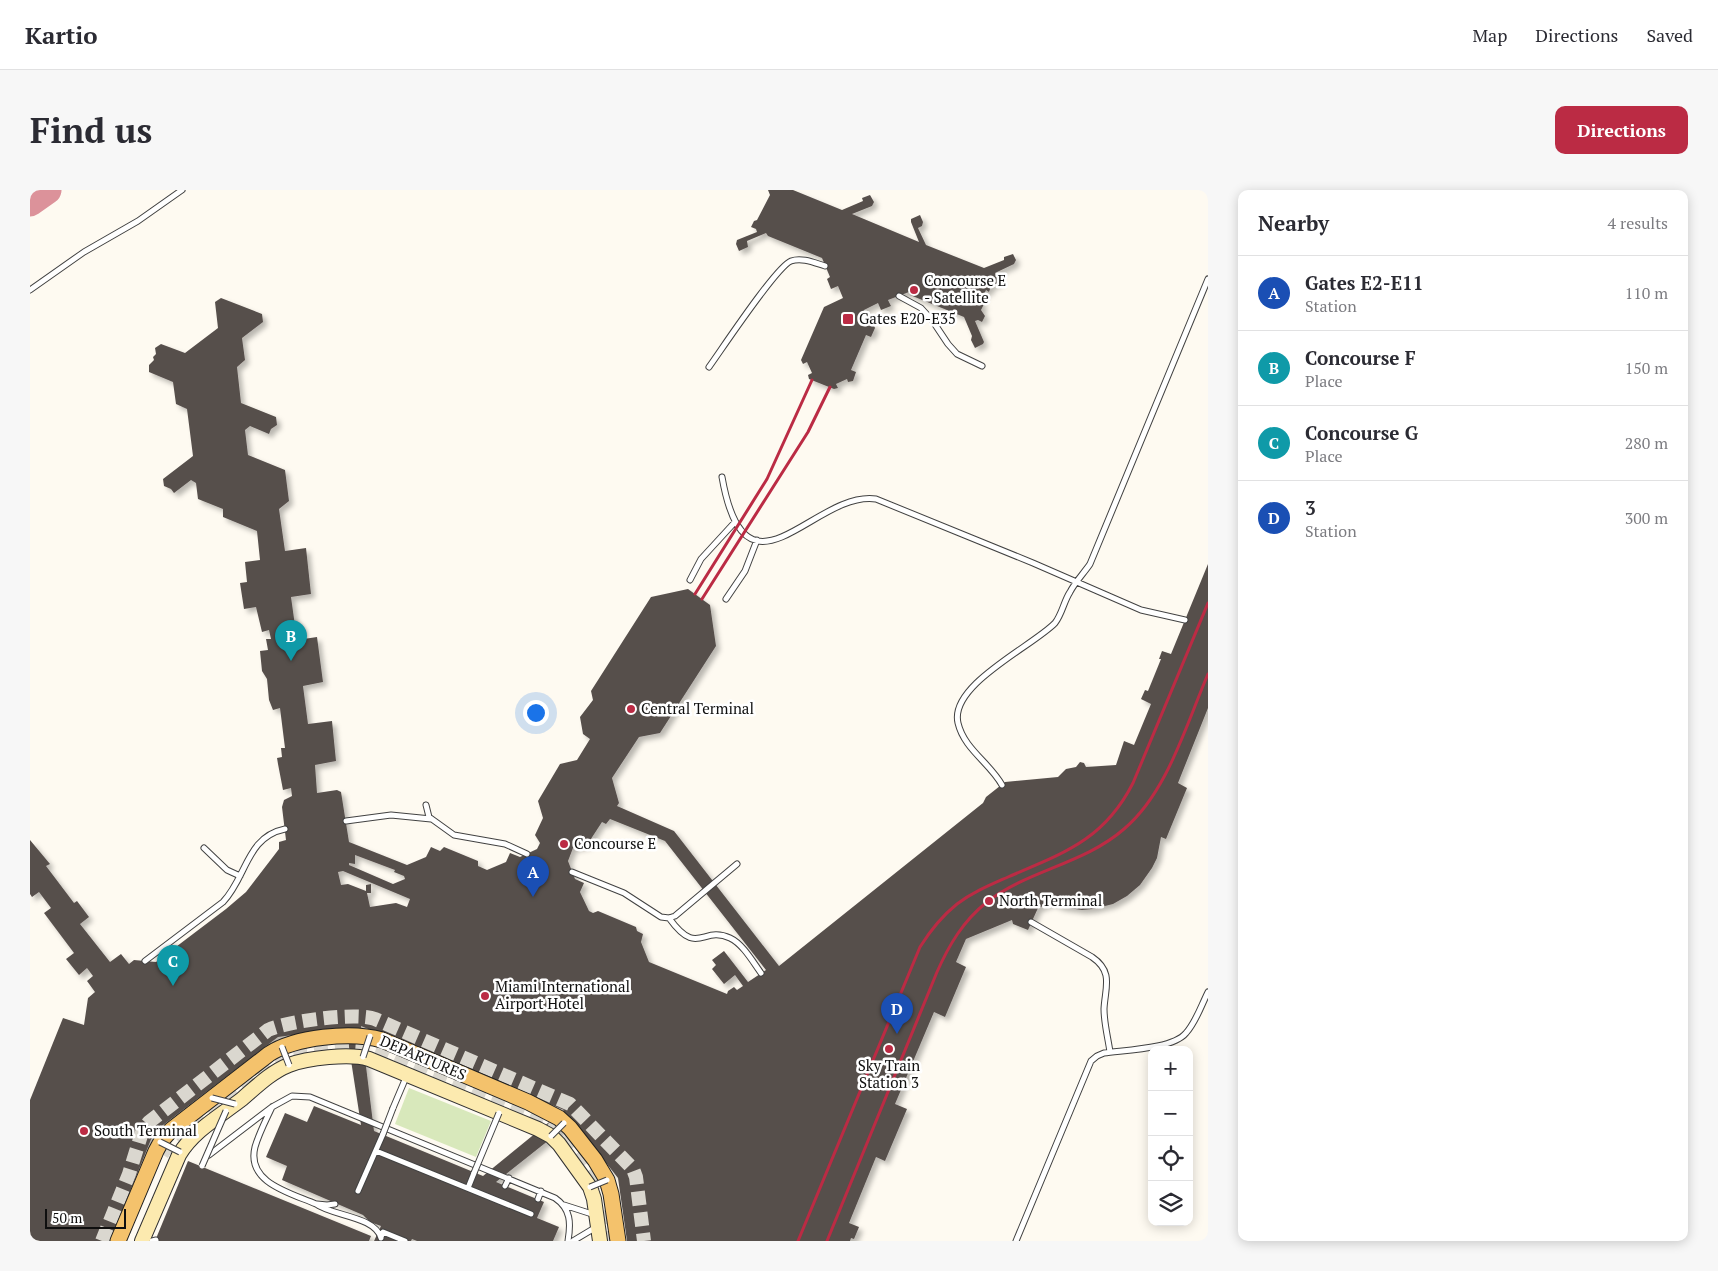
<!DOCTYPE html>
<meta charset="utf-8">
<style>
body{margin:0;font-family:"PT Serif",serif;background:#f7f7f7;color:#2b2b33}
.controls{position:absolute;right:15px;bottom:15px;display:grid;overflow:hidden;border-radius:10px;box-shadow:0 2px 12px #0003}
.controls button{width:45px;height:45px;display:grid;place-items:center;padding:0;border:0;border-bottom:1px solid #e1e1e2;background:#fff;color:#2b2b33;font:25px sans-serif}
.scale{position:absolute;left:15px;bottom:12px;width:81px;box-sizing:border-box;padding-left:5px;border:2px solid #0f0f0f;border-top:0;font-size:14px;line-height:18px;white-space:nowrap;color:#0f0f0f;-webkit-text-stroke:4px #fff;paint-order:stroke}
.you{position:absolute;left:505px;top:522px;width:18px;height:18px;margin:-12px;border:4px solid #fff;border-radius:50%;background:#1a73e8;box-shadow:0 0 0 8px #1a73e833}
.badge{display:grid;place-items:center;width:32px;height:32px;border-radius:50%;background:#bb2b44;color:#fff;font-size:16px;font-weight:700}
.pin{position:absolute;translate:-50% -41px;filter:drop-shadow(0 1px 2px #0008)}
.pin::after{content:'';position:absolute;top:26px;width:18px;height:15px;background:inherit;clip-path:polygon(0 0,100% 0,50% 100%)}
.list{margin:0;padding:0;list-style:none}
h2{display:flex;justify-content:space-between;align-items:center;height:65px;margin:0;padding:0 20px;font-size:21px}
h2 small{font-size:16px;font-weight:400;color:#7c7c81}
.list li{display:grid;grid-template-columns:32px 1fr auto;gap:15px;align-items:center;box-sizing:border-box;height:75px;padding:0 20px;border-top:1px solid #e1e1e2}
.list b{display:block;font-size:19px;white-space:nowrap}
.list p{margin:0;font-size:16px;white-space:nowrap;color:#7c7c81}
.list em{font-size:16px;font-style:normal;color:#7c7c81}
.icon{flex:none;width:28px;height:28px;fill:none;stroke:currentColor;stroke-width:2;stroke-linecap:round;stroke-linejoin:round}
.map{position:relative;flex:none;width:1178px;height:1051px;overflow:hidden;border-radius:10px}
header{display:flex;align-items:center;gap:30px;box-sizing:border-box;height:70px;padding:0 25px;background:#fff;border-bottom:1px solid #e1e1e2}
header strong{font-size:24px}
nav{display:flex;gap:28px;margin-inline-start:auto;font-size:18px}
.intro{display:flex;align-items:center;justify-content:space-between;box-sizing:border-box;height:120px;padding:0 30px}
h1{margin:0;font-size:35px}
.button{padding:12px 22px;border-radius:10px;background:#bb2b44;color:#fff;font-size:18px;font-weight:700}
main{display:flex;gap:30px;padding:0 30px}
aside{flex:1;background:#fff;border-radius:10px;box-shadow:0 2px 12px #0003}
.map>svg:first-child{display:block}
.green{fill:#d8e8bb}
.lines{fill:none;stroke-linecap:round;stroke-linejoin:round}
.taxiway{stroke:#dc929a;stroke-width:29}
.building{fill:#574f4c;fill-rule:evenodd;filter:url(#shadow)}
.secondary-tunnel{stroke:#dad7cf;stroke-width:14;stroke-dasharray:14 7;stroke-linecap:butt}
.service-casing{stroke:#424242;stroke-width:7}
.secondary-casing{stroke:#313131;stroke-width:16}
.primary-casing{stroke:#202020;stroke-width:17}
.service{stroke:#fff;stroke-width:5}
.secondary{stroke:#fceaaf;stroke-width:14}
.primary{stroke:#f4c26c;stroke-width:15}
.rail{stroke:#bb2b44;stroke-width:3}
.service-bridge-casing{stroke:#424242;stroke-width:7;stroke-linecap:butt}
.service-bridge{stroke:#fff;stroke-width:5}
.poi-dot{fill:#bb2b44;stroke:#fff;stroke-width:2}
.labels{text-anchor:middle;stroke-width:5;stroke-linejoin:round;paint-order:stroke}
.poi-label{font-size:15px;fill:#0f0f0f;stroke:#fff;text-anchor:start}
.street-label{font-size:15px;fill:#0f0f0f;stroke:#fff}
</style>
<header>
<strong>Kartio</strong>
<nav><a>Map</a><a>Directions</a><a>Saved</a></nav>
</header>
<div class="intro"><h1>Find us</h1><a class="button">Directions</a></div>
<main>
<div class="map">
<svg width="1178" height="1051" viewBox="0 0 1178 1051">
<defs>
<filter id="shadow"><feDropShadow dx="4" dy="4" stdDeviation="2.5" flood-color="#0004"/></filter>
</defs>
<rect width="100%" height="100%" fill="#fefaf1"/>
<path class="green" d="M379,898L461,931L446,967L365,934Z"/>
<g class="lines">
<path class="taxiway" d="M0,12L17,0"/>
</g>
<path class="building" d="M738,0H763L812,20L833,11L832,8L840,5L844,12L842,16L822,24L889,52L881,32V29L890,25L893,32L892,36L888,38L896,55L954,78L974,70V67L983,64L986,70L984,74L965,83L966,86L970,88L968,93L961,96L959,102L956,100L950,113L954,114L951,120L955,126L952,132L948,130L945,131L954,152L953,154L945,158L941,150L942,146L934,127L880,105L879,102L858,110L861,116L851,120L848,113L834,120L840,135L843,133L845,138L841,147L836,145L821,180L826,182L823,191L818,192L817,189L806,194L808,198L804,199L779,189L778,185L782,183L777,172L773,174L771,170L794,117L813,108L808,96L801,99L797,89L800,87L792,68L738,46L736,43L717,51L718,57L709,61L706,54L707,50L727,42L726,39L721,37L724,31L727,30L740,5Z
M191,108L232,124L233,132L212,148L215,170L207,177L211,213L246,227L247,235L241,239L239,244L220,236L215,240L218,265L255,280L259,311L249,319L255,361L276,358L281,404L261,407L267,450L287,447L293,492L273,496L278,534L302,531L306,571L285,575L287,603L307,600L311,602L319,652L377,675L396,667L401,657L410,661L414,657L448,671V676L457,680L476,672L480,663L490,667L507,659L510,653L505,645L513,628L508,611L530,574L547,570L560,549L553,544L550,527L563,510L561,501L621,407L658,399L680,415L686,456L630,543L609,547L582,588L589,613L587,616L644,641L749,776L953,613L956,607L975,592L1028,587L1036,579L1046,577L1050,572L1054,573L1056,577L1086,575L1094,551L1104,555L1121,514L1111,509L1115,500L1118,501L1131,469H1129L1132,461L1141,464L1178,374V518L1148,593L1157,598L1136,649L1131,647L1127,668L1122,678L1110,695L1097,706L1083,714L1063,719L1052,720L1031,717L1021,713L1008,718L998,740L983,734L982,730L936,749L926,772L936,777L915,827L904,822L865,914L877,919L855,971L846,967L819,1033L829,1037L824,1049L821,1048L820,1051H597L588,988L543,931L466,992L514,1012L507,1028L529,1037L523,1051H387L382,1049L381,1051H344L351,1036L340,1032L333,1025L252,990L257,976L236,967L255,923L277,932L284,916L331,935L316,838L248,847L124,942L80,1051H0V910L33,828L54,835L58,808L65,802L57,791L63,786L57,778L49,785L36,769L44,763L14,723L21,718L9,702L2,707L0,704V650L20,674L16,676L44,713L47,711L59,727L50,734L80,772L91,764L99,774L104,770L126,772L196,719L216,702L249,659V652L256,650L252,617L254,610L262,606L261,598L253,600L248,574L247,568L252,567L251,558H255L250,518L243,520L239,510L237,489L232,481L230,461L238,460L236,449H241L239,440L232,442L226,417L214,419L210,393L217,392L215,372L230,370L227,341L193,327V319L168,309L166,293L161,290L144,303L141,299L134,296L133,289L163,266L157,219L146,214L143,192L119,182V175L124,170L123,167L126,164L125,158L131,154L155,163L188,138L185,112ZM580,629L635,651L736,780L718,792L694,761L682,770L686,775L682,779L694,794L705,785L713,796L707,800L704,797L698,801L697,804L619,772L611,752L613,744L607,741L606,737L568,721L563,723L559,721L550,702L554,693L545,689L538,671L543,658L557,655L572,632L576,634ZM325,665L365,680L364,682L374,686L375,689L363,694L319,675V673L325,674ZM313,681L380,709L377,717L366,713L340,717L337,703H341V694L336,695V701L318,694L311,695L308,682ZM331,836L534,920L453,986L344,941Z
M158,971L341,1046L339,1051H125Z"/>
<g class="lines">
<path class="secondary-tunnel" d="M132,964L141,951L151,942L224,885L246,869L259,862L320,854L335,855L351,860L519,930C536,942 565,980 572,998
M576,1020L580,1051
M72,1051L99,984L113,939L119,932L238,840C257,831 327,822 345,829L540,914L603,979L606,987L614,1051"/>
<defs>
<path id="service" d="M0,100L54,62L108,31L152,0
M869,106L891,118L902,130L918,154L927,164L952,176
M679,177C692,159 746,77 761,71C772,67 785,73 795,76
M692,287C716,423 784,300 846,309L1003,373L1111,420L1155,430
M660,390L671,369L705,332
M696,409L715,381L727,350
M972,595C960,573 934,559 928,533C919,495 1003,456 1025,433C1032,424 1034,411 1040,402C1045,392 1054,383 1060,374L1178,89
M396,615L399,627L424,645L475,654L497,664
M316,631L361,625L401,629
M174,658L197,680L210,686
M542,682L594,703L631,727L639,728L645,726L707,674
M639,728C668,768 672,735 700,748C713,754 723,772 731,783
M1001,732L1062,767C1084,782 1075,798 1074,819C1074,833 1078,848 1080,862
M115,771L193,712C217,687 216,647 255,639
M242,917C236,930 229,943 225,957C216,993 261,1003 286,1014C302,1026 345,1026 351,1048
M363,918L377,885
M346,961L501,1024
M179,965L242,917L262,906L280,907L525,1008C541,1019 541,1033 538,1051
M475,996L479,988
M438,998L444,983
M328,1001L353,944
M508,1009L511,1001
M287,1014L297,1015L305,1014
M534,1015L562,1024
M351,1047L353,1042L375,1051
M122,1051L126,1050
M543,1051L563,1039
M986,1051L1061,871L1067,866L1074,863C1094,860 1143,859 1156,843C1166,832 1171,816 1178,802"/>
<path id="secondary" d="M112,1051L149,965C163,941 190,926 212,909C226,897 241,882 259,875C277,868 320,863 339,869L508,939L521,946L529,954L560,997L564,1009L570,1051"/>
<path id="primary" d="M88,1051L126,961L132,950L141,940L239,864C265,847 321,841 352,850L498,912L529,928L540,938L565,970L577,990L581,1004L588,1051"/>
</defs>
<use href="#service" class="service-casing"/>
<use href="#secondary" class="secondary-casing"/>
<use href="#primary" class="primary-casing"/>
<use href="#service" class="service"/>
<use href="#secondary" class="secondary"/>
<use href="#primary" class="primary"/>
<path class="rail" d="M665,404L737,289L782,190
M672,409L778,242L800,197
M768,1051L890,757C900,741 912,726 927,714C943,702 960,695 978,687C1034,663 1074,650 1103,593L1178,413
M797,1051L907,782C919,755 933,731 957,712C998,680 1054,674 1094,639C1137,603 1156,535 1178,484"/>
<defs>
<path id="service-bridge" d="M252,857L259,875
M333,867L340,846
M182,908L205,914
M353,944L363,918
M521,946L534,933
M130,952L150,962
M172,976L196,921
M444,983L469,923
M560,997L577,990"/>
</defs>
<use href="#service-bridge" class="service-bridge-casing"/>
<use href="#service-bridge" class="service-bridge"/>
</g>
<g class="poi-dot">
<circle cx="884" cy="100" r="5"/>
<rect x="812" y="123" width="12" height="12" rx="2.5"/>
<circle cx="601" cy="519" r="5"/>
<circle cx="534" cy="654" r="5"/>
<circle cx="959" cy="711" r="5"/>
<circle cx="455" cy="806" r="5"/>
<circle cx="859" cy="859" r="5"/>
<circle cx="54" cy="941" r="5"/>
</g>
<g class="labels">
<g class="poi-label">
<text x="894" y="96">Concourse E<tspan x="894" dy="17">- Satellite</tspan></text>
<text x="829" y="134">Gates E20-E35</text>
<text x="611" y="524">Central Terminal</text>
<text x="544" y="659">Concourse E</text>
<text x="969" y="716">North Terminal</text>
<text x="465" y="802">Miami International<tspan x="465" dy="17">Airport Hotel</tspan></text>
<text x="859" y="881" text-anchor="middle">Sky Train<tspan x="859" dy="17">Station 3</tspan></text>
<text x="64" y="946">South Terminal</text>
</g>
<g class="street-label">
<text transform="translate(393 868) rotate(23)" y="5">DEPARTURES</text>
</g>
</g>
</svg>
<div class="controls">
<button>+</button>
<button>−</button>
<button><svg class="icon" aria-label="locate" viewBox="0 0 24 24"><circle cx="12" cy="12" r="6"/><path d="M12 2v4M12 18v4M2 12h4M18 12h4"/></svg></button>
<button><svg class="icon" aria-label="layers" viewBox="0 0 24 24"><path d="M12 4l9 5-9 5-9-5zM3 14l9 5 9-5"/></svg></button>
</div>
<div class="scale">50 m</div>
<div class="you"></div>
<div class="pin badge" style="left:503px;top:707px;background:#1a4fb4">A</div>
<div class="pin badge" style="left:261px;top:471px;background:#0f9aa8">B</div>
<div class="pin badge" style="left:143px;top:796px;background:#0f9aa8">C</div>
<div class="pin badge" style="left:867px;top:844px;background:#1a4fb4">D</div>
</div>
<aside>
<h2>Nearby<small>4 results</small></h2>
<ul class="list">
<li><span class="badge" style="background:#1a4fb4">A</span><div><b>Gates E2-E11</b><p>Station</p></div><em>110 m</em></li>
<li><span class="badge" style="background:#0f9aa8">B</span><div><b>Concourse F</b><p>Place</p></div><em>150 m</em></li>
<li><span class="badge" style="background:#0f9aa8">C</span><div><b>Concourse G</b><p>Place</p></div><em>280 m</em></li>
<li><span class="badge" style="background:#1a4fb4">D</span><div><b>3</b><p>Station</p></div><em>300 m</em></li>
</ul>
</aside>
</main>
